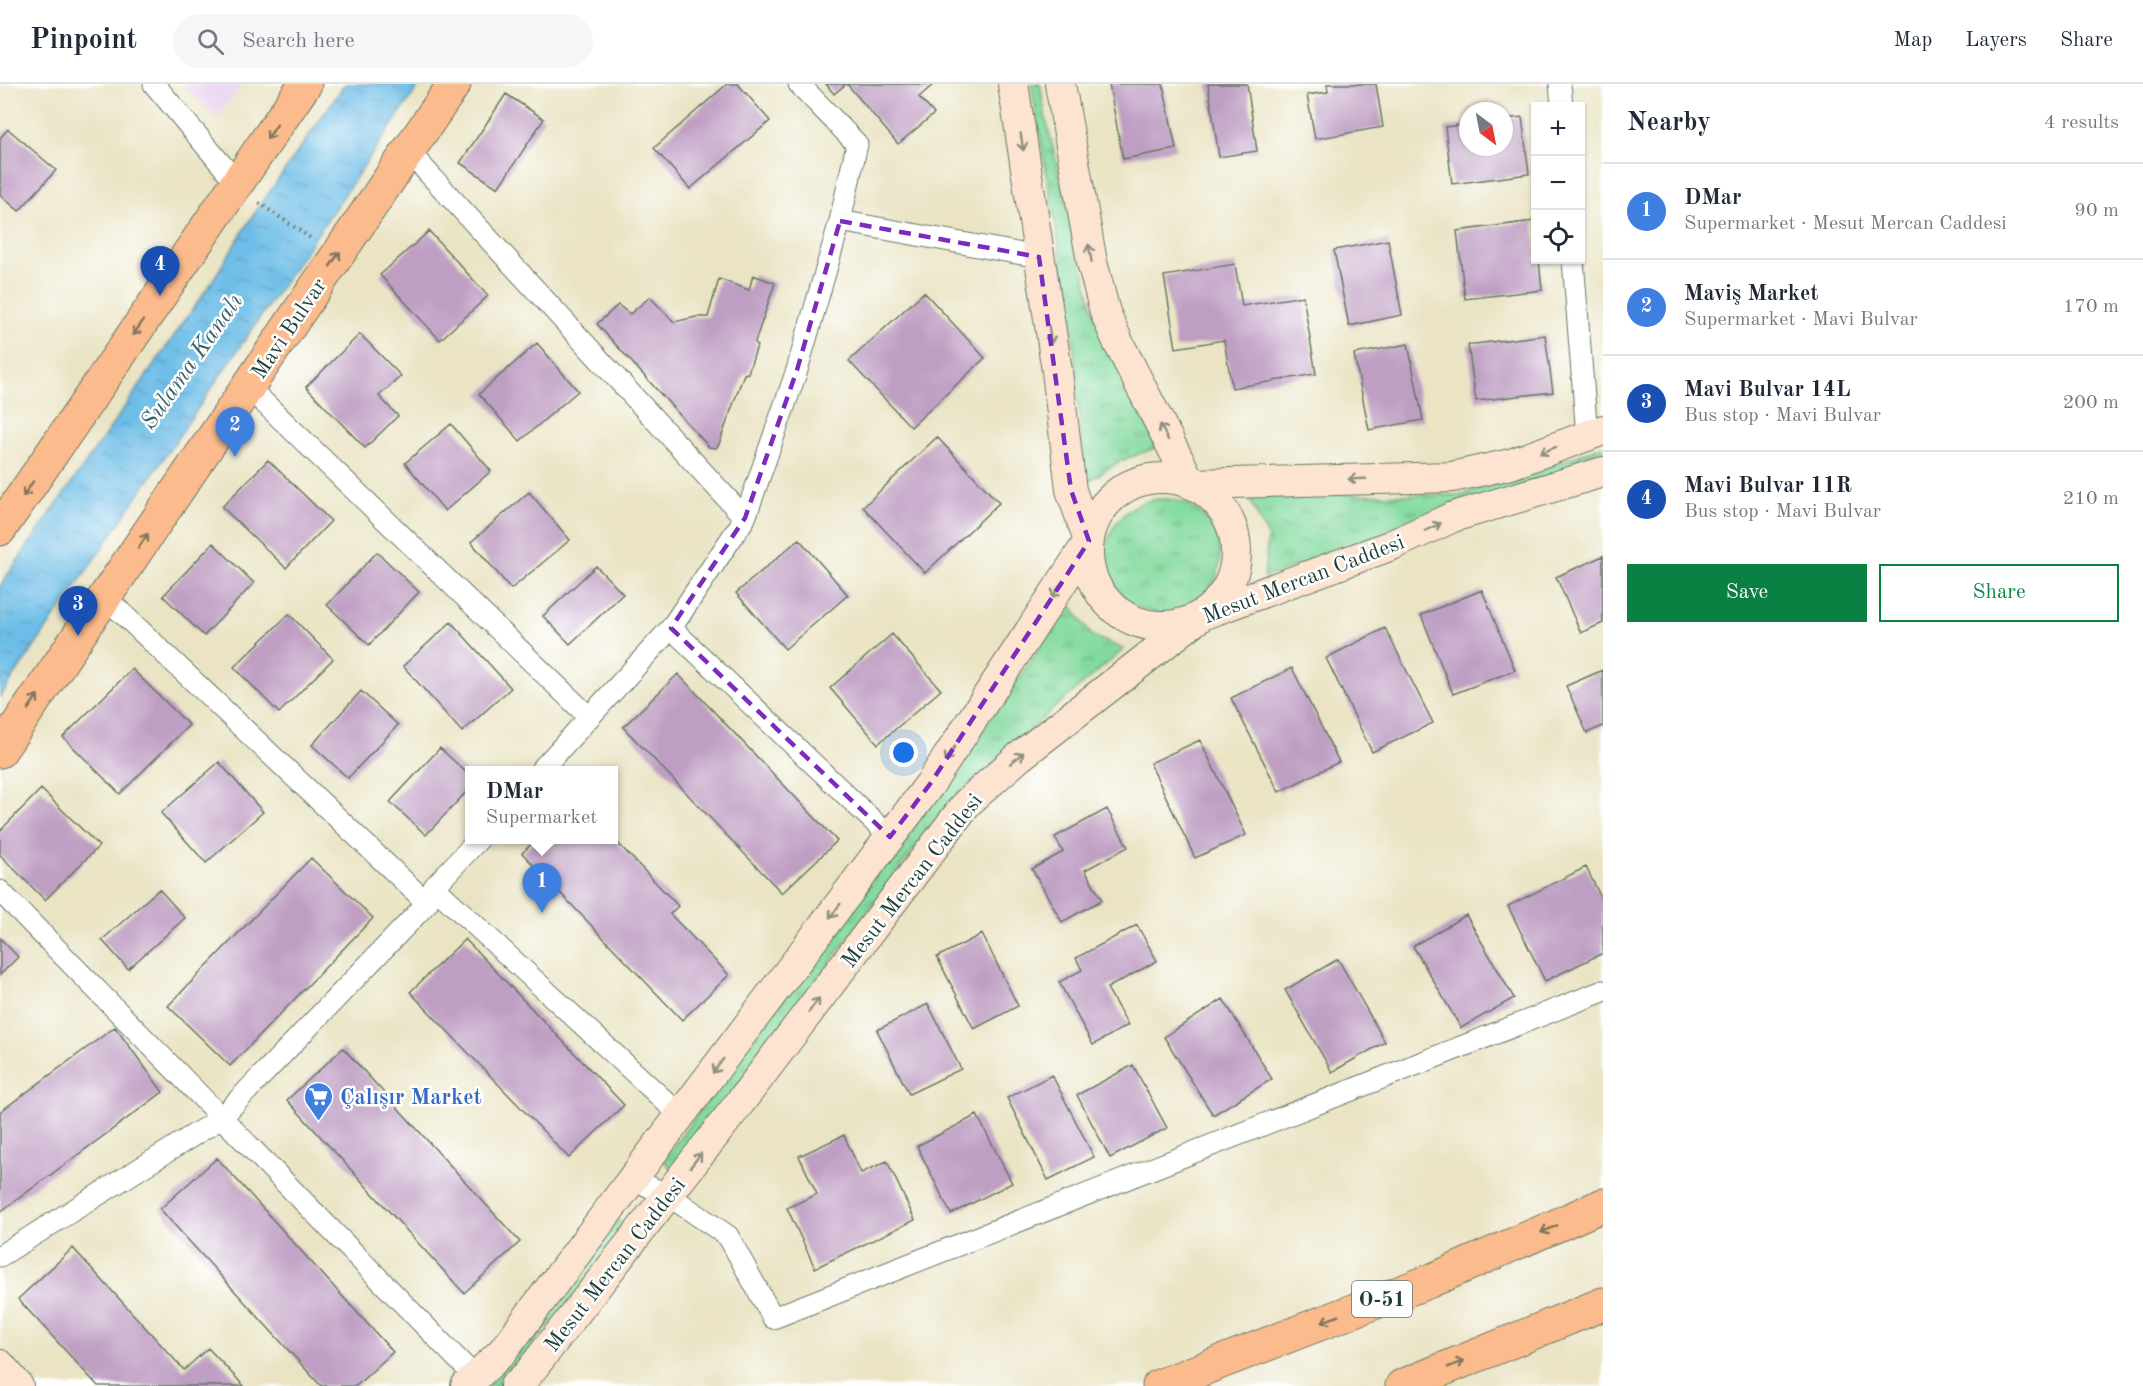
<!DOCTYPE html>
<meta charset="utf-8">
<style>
body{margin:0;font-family:"Old Standard TT",serif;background:#f6f6f7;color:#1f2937}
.controls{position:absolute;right:18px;top:18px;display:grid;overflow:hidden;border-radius:0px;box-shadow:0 2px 4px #0004}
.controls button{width:54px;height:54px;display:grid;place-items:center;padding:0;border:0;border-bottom:2px solid #e0e1e3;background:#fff;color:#1f2937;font:30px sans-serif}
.compass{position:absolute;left:1459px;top:18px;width:54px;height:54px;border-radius:50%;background:#fff;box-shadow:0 2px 4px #0004;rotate:148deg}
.you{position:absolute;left:904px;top:669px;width:21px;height:21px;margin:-15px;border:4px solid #fff;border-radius:50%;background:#1a73e8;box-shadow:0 0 0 9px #1a73e833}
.badge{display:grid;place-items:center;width:39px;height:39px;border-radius:50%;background:#0b8043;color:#fff;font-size:20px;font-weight:700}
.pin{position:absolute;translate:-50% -50px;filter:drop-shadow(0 2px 3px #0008)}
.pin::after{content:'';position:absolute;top:32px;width:21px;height:18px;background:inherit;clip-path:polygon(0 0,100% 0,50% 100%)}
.popup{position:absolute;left:465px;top:682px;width:153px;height:78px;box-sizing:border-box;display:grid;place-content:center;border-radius:0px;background:#fff;filter:drop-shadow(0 2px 4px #0005);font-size:20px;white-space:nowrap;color:#747a83}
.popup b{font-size:22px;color:#1f2937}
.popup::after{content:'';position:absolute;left:50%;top:100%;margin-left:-12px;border:12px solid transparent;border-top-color:#fff}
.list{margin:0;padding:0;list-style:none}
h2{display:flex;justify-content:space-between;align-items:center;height:78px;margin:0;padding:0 24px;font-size:26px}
h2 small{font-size:20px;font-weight:400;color:#747a83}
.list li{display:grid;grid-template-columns:39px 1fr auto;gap:18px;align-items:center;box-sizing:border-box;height:96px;padding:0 24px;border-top:2px solid #e0e1e3}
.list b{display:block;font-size:22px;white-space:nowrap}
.list p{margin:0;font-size:20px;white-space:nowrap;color:#747a83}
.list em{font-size:20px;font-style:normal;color:#747a83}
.actions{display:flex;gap:12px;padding:18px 24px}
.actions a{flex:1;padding:14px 0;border:2px solid #0b8043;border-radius:0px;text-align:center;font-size:21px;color:#0b8043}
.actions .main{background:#0b8043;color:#fff}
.icon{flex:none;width:33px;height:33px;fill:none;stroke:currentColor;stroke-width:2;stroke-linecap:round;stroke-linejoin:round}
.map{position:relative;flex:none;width:1603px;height:1302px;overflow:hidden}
header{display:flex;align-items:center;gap:36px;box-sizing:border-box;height:84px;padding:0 30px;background:#fff;border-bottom:2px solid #e0e1e3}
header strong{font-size:28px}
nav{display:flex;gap:33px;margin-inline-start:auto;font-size:21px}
.search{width:420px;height:54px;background:#f6f6f7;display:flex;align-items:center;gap:15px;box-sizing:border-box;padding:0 21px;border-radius:33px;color:#747a83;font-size:22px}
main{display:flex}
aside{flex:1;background:#fff}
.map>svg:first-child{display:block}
.built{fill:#e8d2ee}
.grass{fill:url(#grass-tufts);stroke:#518c69;stroke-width:1.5}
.water{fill:url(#water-ripples);stroke:#467d8e;stroke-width:1.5}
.building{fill:#be9ec2}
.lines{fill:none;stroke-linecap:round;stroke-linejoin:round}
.street-casing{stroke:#676;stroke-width:23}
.secondary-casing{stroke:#676;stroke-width:32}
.primary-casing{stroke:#676;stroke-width:35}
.highway-casing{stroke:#676;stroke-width:35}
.path{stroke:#676;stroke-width:4;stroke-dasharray:1.5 4.5;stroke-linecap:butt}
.street{stroke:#fff;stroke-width:21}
.secondary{stroke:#fde4d1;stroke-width:30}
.primary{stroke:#fbbb8c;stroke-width:33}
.highway{stroke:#fbbb8c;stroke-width:33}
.oneway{stroke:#82765c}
.oneway2{stroke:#8e9082}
.marked{fill:none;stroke:#7b2cbf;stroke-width:4.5;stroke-dasharray:12 8;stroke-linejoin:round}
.labels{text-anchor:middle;stroke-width:5;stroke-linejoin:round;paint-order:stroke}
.shield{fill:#fff;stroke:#627771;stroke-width:1.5}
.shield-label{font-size:21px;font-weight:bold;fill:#1f3d34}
.street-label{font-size:22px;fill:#1f3d34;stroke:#fff}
.shop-label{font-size:22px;font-weight:bold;fill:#366cbe;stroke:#fff;text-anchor:start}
.water-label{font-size:24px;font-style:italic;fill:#36636a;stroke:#fff}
</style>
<header>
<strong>Pinpoint</strong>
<div class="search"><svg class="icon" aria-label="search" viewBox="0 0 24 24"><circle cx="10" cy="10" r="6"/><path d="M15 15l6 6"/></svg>Search here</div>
<nav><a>Map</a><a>Layers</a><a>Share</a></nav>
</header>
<main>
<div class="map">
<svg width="1603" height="1302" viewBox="0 0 1603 1302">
<defs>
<pattern id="grass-tufts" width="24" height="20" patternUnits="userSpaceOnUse" patternTransform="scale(1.5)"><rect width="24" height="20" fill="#83da9e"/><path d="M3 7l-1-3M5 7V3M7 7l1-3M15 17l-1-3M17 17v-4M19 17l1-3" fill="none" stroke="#6bb282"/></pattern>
<pattern id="water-ripples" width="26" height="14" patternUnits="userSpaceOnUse" patternTransform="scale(1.5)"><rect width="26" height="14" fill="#6cbde7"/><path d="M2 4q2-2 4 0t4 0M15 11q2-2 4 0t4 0" fill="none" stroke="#589bbc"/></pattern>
</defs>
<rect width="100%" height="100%" fill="#fff"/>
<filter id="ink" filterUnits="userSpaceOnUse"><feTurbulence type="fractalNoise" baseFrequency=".0167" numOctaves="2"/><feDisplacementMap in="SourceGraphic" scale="12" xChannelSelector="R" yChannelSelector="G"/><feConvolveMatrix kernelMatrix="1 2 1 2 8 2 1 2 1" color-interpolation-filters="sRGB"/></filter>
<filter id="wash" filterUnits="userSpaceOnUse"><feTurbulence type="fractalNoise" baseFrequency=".008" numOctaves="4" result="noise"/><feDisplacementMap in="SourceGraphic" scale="24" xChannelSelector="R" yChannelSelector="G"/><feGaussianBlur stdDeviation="1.35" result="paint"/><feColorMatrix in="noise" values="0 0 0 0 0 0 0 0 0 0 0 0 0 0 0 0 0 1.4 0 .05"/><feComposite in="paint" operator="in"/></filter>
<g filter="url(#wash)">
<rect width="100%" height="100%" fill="#eae4c4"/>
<path class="built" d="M182,0H242L217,34Z"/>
<path class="grass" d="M1031,0H1040L1046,36L1095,233L1157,363L1120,377L1084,400L1072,236Z
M1603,362V373L1264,494L1268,453L1247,410L1459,411L1508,397Z
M1106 472a57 57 0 1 1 114 0a57 57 0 1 1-114 0Z
M1070,520L1092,552L1124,565L1052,626L949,718L674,1088L663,1076L938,710Z
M618,1136L629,1145L512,1286L495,1302H483Z"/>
<path class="water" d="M345,0H420L0,613V502L211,199L250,136Z"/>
<g id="blocks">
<path class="building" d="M727,0H738L770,37L690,105L654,64Z
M826,0H846L834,10Z
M847,0H934L919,13L934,30L898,60Z
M1109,0H1163L1176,65L1123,75Z
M1208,0H1247L1257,67L1219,73Z
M1327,0H1376L1383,43L1315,55L1307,11L1328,8Z
M506,10L544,35L498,104L460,79Z
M1522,33L1529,90L1452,100L1445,43L1468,40V63H1504V35Z
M8,45L56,86L19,127L0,111V54Z
M1534,137L1536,176H1539L1542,206L1465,215L1457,147Z
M429,147L488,212L440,256L380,191Z
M1388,156L1402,231L1349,242L1334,166Z
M1235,180L1242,222L1303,212L1316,290L1232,304L1224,256L1176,264L1164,192Z
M753,191L775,199L755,258L757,262L748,289L744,290L719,360L716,364L709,363L597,240L618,221L630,230L650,213L674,238L696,233H708L719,195L749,206Z
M924,208L985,274L911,343L849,277Z
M360,250L401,292L379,312L398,332L365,364L306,303Z
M1545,251L1553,308L1476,317L1468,261Z
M537,259L578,307L520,357L479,310Z
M1408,260L1423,336L1369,346L1354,270Z
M451,340L491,387L445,427L405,379Z
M937,353L999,419L925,489L863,423Z
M268,376L331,437L286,484L222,423Z
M529,408L570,456L511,505L471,458Z
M799,455L848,511L785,565L736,509Z
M213,459L254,499L204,552L163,512Z
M377,468L419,508L369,561L327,521Z
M1603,472V539L1581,549L1556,493Z
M596,482L623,510L570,560L543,532Z
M1482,506L1515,586L1453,610L1421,531Z
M289,530L333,575L279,629L234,583Z
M451,538L511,604L462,648L403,582Z
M1385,544L1433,639L1372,668L1326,574Z
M892,550L941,606L878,660L830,604Z
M1292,584L1339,678L1279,708L1231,614Z
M132,585L189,641L120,710L63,653Z
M1603,586V642L1587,649L1566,602Z
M678,590L837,757L782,809L623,643Z
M361,607L398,641L348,694L312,661Z
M1200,656L1246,751L1195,774L1150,679Z
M440,664L470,692V704L426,751L390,718Z
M219,678L263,728L206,779L161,729Z
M41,705L99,762L45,816L0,771V747Z
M1107,725L1128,763L1085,786L1102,816L1062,838L1032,785L1063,768L1055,753Z
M536,756H615L678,822L670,830L729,891L682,936L522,769Z
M311,774L373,834L230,982L168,922Z
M1586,783L1603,818V869L1545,897L1508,822Z
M159,805L185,834L128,885L102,856Z
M1466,831L1514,914L1461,944L1413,862Z
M1137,841L1157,877L1107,904L1128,941L1093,961L1059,898L1082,886L1076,874Z
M982,850L1018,922L974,945L937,873Z
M0,854L18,873L0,891Z
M465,855L624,1021L569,1074L410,908Z
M1338,875L1385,958L1332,988L1285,906Z
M1223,915L1272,995L1213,1031L1164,953Z
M928,920L961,985L909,1010L877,946Z
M115,943L163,1008L0,1128V1028Z
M343,964L520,1158L464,1209L287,1016Z
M1133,981L1167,1044L1110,1074L1077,1011Z
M1052,991L1094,1073L1048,1096L1007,1014Z
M977,1031L1012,1099L951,1130L917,1062Z
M844,1051L861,1089L887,1077L915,1136L815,1184L787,1124L817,1110L799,1072Z
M217,1074L393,1268L356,1302H321L160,1125Z
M73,1164L184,1286L208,1264L244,1302H98L18,1215Z"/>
</g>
</g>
<g filter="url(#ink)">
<use href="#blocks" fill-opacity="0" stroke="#676" stroke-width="1.5"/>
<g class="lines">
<defs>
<path id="street" d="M154,0L237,99
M1560,0L1562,22
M408,67L745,434
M840,137L1039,173
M1573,176L1587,352
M248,303L589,633
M105,513L427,819
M671,544L890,753
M541,686L671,544L745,434L797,286L840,137L857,60L799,0
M434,803L680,1031
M0,807L475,1293
M632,1095L668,1111L728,1152L773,1234L1603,907
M0,1172L221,1034L414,833L427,819L434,803L478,756"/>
<path id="secondary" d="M1013,0L1057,287L1071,406L1089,457
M1060,0L1092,178L1105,228L1118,258L1191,400
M1088 468a74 74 0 1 1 148 0a74 74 0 1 1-148 0Z
M1191,400L1452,393L1511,380L1603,346
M0,1281L18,1302
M466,1302L502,1268L930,700L1089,457
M515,1302L528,1290L742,1016L967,719L1019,673L1202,531L1392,461L1453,433L1603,388"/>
<path id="primary" d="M0,445L305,0
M0,667L454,0"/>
<path id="highway" d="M1159,1302L1430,1197L1603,1121
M1402,1302L1603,1220"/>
</defs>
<use href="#street" class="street-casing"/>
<use href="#secondary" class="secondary-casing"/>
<use href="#primary" class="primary-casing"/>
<use href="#highway" class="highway-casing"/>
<path class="path" d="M259,119L312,155"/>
<use href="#street" class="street"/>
<use href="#secondary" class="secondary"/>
<use href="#primary" class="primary"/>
<use href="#highway" class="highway"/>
</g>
<defs><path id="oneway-shaft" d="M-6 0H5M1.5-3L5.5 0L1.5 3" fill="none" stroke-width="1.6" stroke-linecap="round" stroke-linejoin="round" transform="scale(1.5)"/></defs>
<g class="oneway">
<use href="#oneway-shaft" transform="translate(272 48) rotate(124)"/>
<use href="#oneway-shaft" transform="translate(335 175) rotate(-56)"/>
<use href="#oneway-shaft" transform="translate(138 244) rotate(124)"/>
<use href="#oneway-shaft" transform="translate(28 405) rotate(124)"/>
<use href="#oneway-shaft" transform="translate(143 457) rotate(-56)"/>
<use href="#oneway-shaft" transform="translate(33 618) rotate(-56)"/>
<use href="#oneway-shaft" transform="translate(1549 1145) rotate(156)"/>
<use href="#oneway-shaft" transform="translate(1330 1235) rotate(159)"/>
<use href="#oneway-shaft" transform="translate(1456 1280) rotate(-22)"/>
</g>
<g class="oneway2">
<use href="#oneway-shaft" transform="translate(1022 58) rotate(81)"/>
<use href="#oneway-shaft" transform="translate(1090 169) rotate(-100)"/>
<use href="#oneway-shaft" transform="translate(1050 251) rotate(82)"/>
<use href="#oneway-shaft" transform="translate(1164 348) rotate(-117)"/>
<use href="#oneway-shaft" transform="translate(1548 366) rotate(160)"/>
<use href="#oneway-shaft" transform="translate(1357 395) rotate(178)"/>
<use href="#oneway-shaft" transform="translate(1433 443) rotate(-25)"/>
<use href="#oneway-shaft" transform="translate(1057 506) rotate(123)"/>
<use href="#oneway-shaft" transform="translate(950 670) rotate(123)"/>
<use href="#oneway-shaft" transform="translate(1017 674) rotate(-40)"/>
<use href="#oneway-shaft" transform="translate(835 827) rotate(127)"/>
<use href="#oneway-shaft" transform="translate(814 921) rotate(-53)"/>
<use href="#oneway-shaft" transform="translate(718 982) rotate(127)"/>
<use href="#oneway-shaft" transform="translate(696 1076) rotate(-52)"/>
</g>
</g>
<path class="marked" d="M840,137L1039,173L1071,406L1089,457L930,700L890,753L671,544L745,434L797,286Z"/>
<defs>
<symbol id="supermarket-pin" viewBox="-11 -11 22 30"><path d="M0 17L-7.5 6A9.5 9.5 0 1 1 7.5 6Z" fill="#3f7fe0" stroke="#fff"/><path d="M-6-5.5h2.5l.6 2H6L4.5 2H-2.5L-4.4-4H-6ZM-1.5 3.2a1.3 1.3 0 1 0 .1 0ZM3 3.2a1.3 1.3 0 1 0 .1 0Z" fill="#fff"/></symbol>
</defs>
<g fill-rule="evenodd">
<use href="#supermarket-pin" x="302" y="996" width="33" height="45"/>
</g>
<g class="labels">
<rect class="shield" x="1352" y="1197" width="60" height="36" rx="4.5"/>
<g class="shield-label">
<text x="1382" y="1222">O-51</text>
</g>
<g class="street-label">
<text transform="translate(288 244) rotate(-56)" y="8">Mavi Bulvar</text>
<text transform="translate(1303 494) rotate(-21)" y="8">Mesut Mercan Caddesi</text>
<text transform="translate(911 796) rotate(-52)" y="8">Mesut Mercan Caddesi</text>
<text transform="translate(614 1180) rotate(-52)" y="8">Mesut Mercan Caddesi</text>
</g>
<g class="shop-label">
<text x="340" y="1020">Çalışır Market</text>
</g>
<g class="water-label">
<text transform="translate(191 277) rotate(-55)" y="8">Sulama Kanalı</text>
</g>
</g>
</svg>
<div class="controls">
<button>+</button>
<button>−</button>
<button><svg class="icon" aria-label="locate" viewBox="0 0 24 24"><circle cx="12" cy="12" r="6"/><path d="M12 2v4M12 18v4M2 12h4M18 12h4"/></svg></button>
</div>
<svg class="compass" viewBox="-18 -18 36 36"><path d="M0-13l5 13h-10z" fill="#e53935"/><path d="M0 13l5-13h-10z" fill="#747a83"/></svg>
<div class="you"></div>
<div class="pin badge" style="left:542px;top:829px;background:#3f7fe0">1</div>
<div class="popup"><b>DMar</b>Supermarket</div>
<div class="pin badge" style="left:235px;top:373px;background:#3f7fe0">2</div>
<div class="pin badge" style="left:78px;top:552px;background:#1a4fb4">3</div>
<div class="pin badge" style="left:160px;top:212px;background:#1a4fb4">4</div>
</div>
<aside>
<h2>Nearby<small>4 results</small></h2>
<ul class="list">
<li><span class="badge" style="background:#3f7fe0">1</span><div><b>DMar</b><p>Supermarket · Mesut Mercan Caddesi</p></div><em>90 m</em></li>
<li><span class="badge" style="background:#3f7fe0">2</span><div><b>Maviş Market</b><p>Supermarket · Mavi Bulvar</p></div><em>170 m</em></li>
<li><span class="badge" style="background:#1a4fb4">3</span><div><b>Mavi Bulvar 14L</b><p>Bus stop · Mavi Bulvar</p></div><em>200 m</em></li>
<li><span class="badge" style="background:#1a4fb4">4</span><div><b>Mavi Bulvar 11R</b><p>Bus stop · Mavi Bulvar</p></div><em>210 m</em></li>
</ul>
<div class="actions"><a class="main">Save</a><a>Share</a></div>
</aside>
</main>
